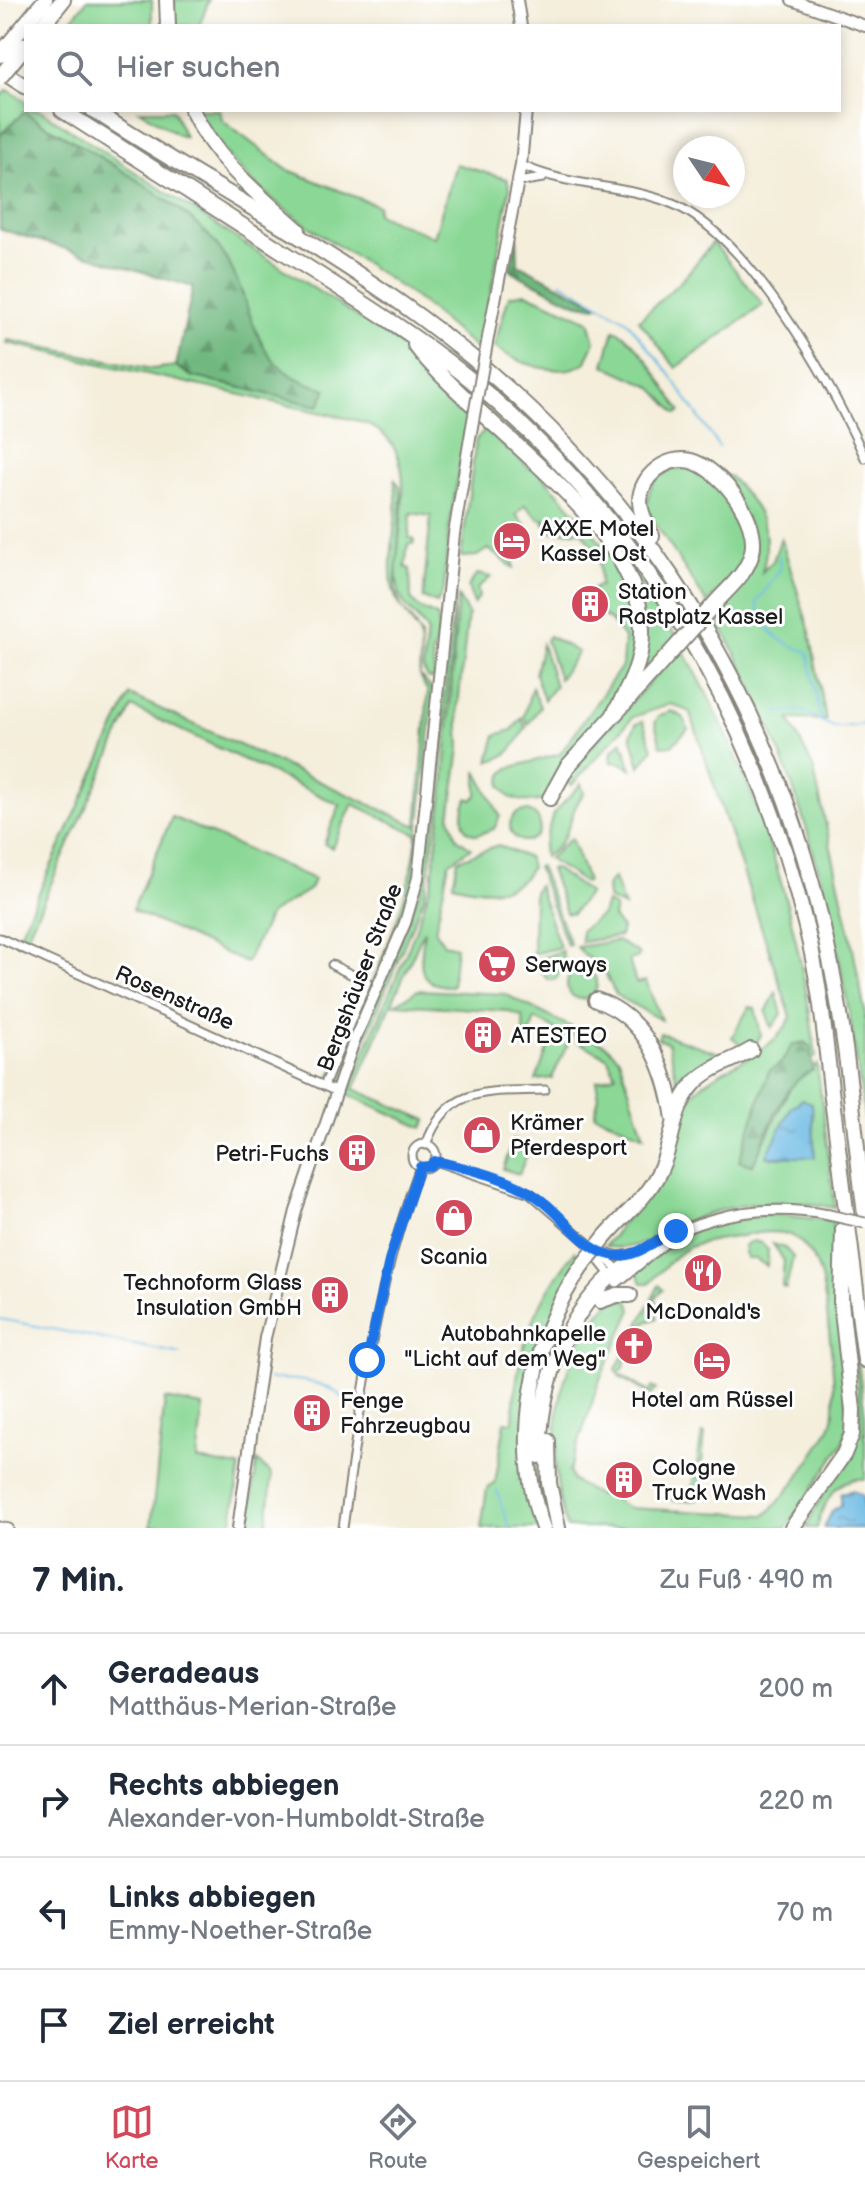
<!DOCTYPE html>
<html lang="de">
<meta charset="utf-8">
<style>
body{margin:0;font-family:"Balsamiq Sans",sans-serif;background:#f6f6f7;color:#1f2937}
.compass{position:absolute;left:673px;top:136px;width:72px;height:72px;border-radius:50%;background:#fff;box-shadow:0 4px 12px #0003;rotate:125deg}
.stop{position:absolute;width:24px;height:24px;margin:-18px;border:6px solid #1a73e8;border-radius:50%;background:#fff}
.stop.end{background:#1a73e8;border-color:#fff;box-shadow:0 2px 8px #0008}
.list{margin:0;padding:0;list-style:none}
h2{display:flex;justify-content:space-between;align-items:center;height:104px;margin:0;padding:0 32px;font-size:34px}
h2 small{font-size:26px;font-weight:400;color:#747a83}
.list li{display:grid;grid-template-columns:52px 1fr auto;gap:24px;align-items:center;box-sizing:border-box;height:112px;padding:0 32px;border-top:2px solid #e0e1e3}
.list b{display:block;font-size:30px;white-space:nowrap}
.list p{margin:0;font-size:26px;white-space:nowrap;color:#747a83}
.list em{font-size:26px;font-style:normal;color:#747a83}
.icon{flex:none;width:44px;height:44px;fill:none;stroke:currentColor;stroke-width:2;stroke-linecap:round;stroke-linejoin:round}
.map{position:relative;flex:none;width:865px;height:1528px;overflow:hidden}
.search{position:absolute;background:#fff;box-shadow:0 4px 12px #0003;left:24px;right:24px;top:24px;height:88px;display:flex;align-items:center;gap:20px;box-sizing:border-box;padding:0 28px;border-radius:0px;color:#747a83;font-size:30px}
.sheet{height:552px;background:#fff}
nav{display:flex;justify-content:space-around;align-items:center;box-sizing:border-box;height:112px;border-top:2px solid #e0e1e3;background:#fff;font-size:22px;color:#747a83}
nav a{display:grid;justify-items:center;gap:4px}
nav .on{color:#d1495b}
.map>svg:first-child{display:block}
.grass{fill:#8bd896;stroke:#547a59;stroke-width:2}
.forest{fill:url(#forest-firs);stroke:#466a4e;stroke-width:2}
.water{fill:url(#water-ripples);stroke:#426a80;stroke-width:2}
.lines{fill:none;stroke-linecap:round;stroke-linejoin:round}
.stream{stroke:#68b8e3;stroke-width:2}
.minor-casing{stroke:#88857c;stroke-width:11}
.tertiary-casing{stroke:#88857c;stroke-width:13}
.secondary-casing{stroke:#88857c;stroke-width:14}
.motorway-casing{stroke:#88857c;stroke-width:18}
.minor{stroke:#fff;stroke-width:7}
.tertiary{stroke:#fff;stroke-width:9}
.secondary{stroke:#fff;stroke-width:10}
.motorway{stroke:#fff;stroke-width:14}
.tertiary-bridge-casing{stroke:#88857c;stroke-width:13;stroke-linecap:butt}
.secondary-bridge-casing{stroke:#88857c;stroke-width:14;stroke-linecap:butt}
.motorway-bridge-casing{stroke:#88857c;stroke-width:18;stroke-linecap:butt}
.tertiary-bridge{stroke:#fff;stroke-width:9}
.secondary-bridge{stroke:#fff;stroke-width:10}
.motorway-bridge{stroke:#fff;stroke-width:14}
.route{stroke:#1a73e8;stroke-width:10}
.labels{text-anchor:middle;stroke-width:6;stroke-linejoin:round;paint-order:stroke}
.poi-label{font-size:22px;fill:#1c1c1c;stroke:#fff;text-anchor:start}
.street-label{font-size:22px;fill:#1c1c1c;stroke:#fff}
</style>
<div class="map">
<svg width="865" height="1528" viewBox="0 0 865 1528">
<defs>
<pattern id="forest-firs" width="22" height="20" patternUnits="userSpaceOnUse" patternTransform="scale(2)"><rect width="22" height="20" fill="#70b87f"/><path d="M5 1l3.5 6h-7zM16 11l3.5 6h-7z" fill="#5b9567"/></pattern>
<pattern id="water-ripples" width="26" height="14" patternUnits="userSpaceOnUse" patternTransform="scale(2)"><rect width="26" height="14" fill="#68b8e3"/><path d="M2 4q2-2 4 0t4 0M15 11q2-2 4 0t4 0" fill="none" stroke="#5595b7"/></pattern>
</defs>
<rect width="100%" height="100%" fill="#fff"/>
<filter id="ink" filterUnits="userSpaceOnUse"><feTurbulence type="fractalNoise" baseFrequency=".0125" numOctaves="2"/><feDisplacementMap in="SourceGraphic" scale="16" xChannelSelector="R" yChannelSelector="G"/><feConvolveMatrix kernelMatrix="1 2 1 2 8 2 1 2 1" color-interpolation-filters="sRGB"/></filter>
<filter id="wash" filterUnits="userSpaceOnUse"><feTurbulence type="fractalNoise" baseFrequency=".006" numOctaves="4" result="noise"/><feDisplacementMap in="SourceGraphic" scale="32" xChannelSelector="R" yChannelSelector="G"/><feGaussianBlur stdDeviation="1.8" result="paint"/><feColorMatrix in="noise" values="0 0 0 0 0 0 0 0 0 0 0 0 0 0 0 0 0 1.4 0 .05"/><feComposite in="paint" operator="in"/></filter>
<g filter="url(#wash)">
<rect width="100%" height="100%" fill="#f4eedb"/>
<path class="grass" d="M87,0H152V26H66Z
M173,0H209L199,26H173Z
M8,90L26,101V110H40L396,342L426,366L469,409L449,529L444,589L437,603L423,598L431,516L411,513L409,538L414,539V544H408L405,567L410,569L411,599L419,608L438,617V637L432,654L435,679H428L423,669L427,631C419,617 403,609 399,592C386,542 436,446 359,421L7,343L8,340L152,369L176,366L191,376L319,406L326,389C319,387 310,386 303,384C250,362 250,293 222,252C190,203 77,145 24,112L0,135V97Z
M139,110H173L185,137L178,135Z
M196,110H219L223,121L286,169L378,206L377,214L434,237L456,164L507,179L510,187L480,352C458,334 437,314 414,297C329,234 253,207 196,110Z
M713,242L763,305L676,368L639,320L683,279Z
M526,293L589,321L595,341L586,362C562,380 514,363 494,346L509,296Z
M614,330C637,335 666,392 681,411L677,414L652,387L604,365Z
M486,430L529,468H535C572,509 624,556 636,613C648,670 609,702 581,744C571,760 560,790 543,799C534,804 517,801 508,796L501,786L502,775L509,768L560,754L622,666L624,638L611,621L595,610L600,600L591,595L595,587L600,586L599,554L581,531L553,532L543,522L546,519H539L525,505L516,515L526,525L517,535L508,526L499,536L505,541L500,546L513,560L514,568L488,549L477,556L461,557L476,439Z
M685,466C717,472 759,526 744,559C737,576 719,590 707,603L648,512C645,483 658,472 685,466Z
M722,476H729C759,506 774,530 762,572L773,561L781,538L810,632L826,720L789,719L813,767L851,938L865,1013V1121C841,933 807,778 713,612L756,552Z
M394,479L400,486L401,498L395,589L401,606L421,636L420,676L434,691L412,894L335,1083L331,1084L330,1078C360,1006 411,911 417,834L353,804L332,848L324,844L340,805L132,707L23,945L16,942L130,695L417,826L428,691C412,672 424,660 420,639C418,620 397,609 393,590C385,554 402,516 394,479Z
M633,571L677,638L641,677L643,659Z
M477,574L491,577L477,589L479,597L474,604L468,587Z
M454,596L453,640L438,810L425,894L344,1091L342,1082L420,891L431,821Z
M458,597L468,614L458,706L460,749L450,817L457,838L471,848L449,863L435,931L444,944L456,947L452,986C410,987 423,956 424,930L354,1089L427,1120L423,1128L347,1094L413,937L432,881L445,776Z
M549,636L578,652L559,679L546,640Z
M542,644L555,686L544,700L535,674Z
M682,647C756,779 797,906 816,1057L811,1058L810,1047L769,1071L739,1161L753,1165L791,1086L817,1064L835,1208C796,1199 747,1201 707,1214C672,1225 640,1255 605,1246C634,1212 655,1170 676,1130C682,1118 686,1102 695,1092C722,1062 773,1057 791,1017L690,712L671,704L633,717L572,785L566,782V774Z
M532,687L540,707L528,725L524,716Z
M671,711L683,717L688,729L672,745L661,746L655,723L659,716Z
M522,718L526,728C515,744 511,757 489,761L496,735L512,730Z
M643,721L653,749L640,766L631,735L636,724Z
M622,741L623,743L632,769L621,763L611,762L612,751Z
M477,771L500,816L494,829L476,835L467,831C461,822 462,807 468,798L472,800L477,795Z
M581,784L584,793C565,816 575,839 544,857L543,847L553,814Z
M510 826a15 15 0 1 1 30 0a15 15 0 1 1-30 0Z
M172,817L314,879L310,889L270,914L246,963L132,910Z
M571,838L587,881L585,883L548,859Z
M498,845L528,858L531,867C518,897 478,891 453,884L458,860Z
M540,866L570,944L567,945L537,867Z
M554,868L589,893L572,914L566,913L550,869Z
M614,878L624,907L608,899L607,885Z
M538,885L560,947L533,954L534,892Z
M606,902L615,908L613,917L622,929L620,936L581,942V930L602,915Z
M617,941L638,953L639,957L629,960L636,983L646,981L661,1020L616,995L601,965L585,956L577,947Z
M562,951L564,963L556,979L548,980L532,961Z
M567 984a15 15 0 1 1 30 0a15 15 0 1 1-30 0Z
M418,990L505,994L575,1029L552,1078L536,1080L555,1029L535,1019L524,1049L523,1017L507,1011L395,1004Z
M776,992L782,1014L772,1028L766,1012Z
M749,1007L755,1008L761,1035L757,1042L744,1047L732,1037Z
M580,1032L607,1046L619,1058L644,1136L594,1114L599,1097L596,1081L616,1075L607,1057L576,1041Z
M660,1033L725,1055L684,1087L678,1085L668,1043L658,1039Z
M513,1140L530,1147L519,1174L503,1169Z
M773,1214L833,1221L848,1424L843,1443L786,1528H567C544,1459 553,1349 613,1300H628L632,1310L600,1379L569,1472L573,1481L599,1496L603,1492L628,1508L765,1515C780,1505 826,1440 832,1422C839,1403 826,1292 819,1271C815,1260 805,1243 794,1237C777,1228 753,1234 735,1237C683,1244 683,1248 649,1283H642L637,1273C659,1230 729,1218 773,1214Z
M753,1241L762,1243L768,1250L767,1266L755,1259H746L744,1245Z
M773,1244L785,1248L793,1257L786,1288L782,1287L784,1261Z
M575,1251L579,1259L531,1375L538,1528H481L487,1488L495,1484L505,1421L513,1422C515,1354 533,1304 575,1251Z
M846,1265L865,1416V1479C836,1476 823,1504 817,1528H807C819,1489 860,1456 860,1414Z
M659,1285L663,1290L655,1298L660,1311L656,1313L657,1318L639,1325L637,1334L642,1340L632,1336L627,1347L635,1352L626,1355L624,1368L618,1373L649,1392L652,1387L656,1389L651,1395L620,1377L616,1369Z
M165,1399L203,1406L197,1460L240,1467L231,1528L151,1526Z
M702,1433L705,1434L698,1500L674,1501L668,1496L667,1489L676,1499L693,1487Z
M257,1461L272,1475L267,1528H248Z"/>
<path class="forest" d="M24,112C77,145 190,203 222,252C259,307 245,371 327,389L319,406L191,376L176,366L193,287L0,229V135Z
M517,237L518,264L598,305L596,307L575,303L514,273L510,269Z
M804,1042L810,1047L813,1070C781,1083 768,1135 753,1165L739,1161L769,1071L781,1063L792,1045Z"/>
<path class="water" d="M803,1099L812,1104L815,1157H766L791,1108Z
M853,1490L863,1496L865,1528H824L832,1511L841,1505V1494Z"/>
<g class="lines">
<path class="stream" d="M561,282L626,320L669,373L719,447
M779,557L780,570L757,602C761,631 781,643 808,652L821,719
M778,713C811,705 806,717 832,726C842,729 855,725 865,724
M0,1319L181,1354
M269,1379C298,1379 324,1380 347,1400
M497,1491L509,1528"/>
</g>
</g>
<g filter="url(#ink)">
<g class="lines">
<defs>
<path id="minor" d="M521,165C567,187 620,184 668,202C747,231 831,383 865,458
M518,182L543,178
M0,938L335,1091
M324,1086L367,982L332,965
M412 1156a12 12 0 1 1 24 0a12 12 0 1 1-24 0Z
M426,1145C447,1084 491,1092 545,1090
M435,1161L530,1193L620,1271
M592,1252L612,1277
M605,1253L620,1256L638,1253
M0,1526L9,1528
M343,1528C360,1405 376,1284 420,1167"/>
<path id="tertiary" d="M611,1276C672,1221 748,1200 829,1215
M617,1282L672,1237"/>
<path id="secondary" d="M517,0L521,26
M792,0L865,26
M489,332L521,165L526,110
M238,1528L265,1338L296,1211L354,1041L405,923L418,878L454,534L471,432"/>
<path id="motorway" d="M167,0L168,26
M42,26L63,0
M21,29L45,0
M0,70L26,87
M62,110C140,160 218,210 296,260C354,297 412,333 466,376C638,515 754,714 806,927C821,986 826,1047 833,1107C844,1192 854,1276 865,1360
M93,110C201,180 316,241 420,317C639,478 779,699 831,965C848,1047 854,1131 865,1214
M192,110C215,160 258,194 298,230
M415,345C474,423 640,522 642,629C643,661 629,687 614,714
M652,536C647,525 640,514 640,501C640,477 666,455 691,461C721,469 760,520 752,552C748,572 730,587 717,601
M550,798L567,767L673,650
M596,1000C647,1017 667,1070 674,1119
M605,1237C624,1215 648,1197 660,1170C674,1142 671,1110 693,1085C708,1067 732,1062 751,1050
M600,1301L617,1295H630
M548,1441L549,1483L558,1528
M539,1456C540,1390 561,1322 611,1276
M543,1528C512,1444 531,1338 582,1266
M792,1528L844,1454L852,1434L853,1410L841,1302L843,1229"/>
</defs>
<use href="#minor" class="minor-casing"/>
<use href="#tertiary" class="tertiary-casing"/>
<use href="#secondary" class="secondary-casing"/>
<use href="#motorway" class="motorway-casing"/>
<use href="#minor" class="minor"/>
<use href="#tertiary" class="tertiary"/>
<use href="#secondary" class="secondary"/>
<use href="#motorway" class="motorway"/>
<defs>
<path id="tertiary-bridge" d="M829,1215L865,1223"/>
<path id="secondary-bridge" d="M471,432L489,332"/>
<path id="motorway-bridge" d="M0,55L21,29
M0,77L26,45
M673,650L717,601
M582,1266L605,1237"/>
</defs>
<use href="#tertiary-bridge" class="tertiary-bridge-casing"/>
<use href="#secondary-bridge" class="secondary-bridge-casing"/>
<use href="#motorway-bridge" class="motorway-bridge-casing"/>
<use href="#tertiary-bridge" class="tertiary-bridge"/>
<use href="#secondary-bridge" class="secondary-bridge"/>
<use href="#motorway-bridge" class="motorway-bridge"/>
</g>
</g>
<g class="lines" filter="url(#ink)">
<path class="route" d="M367,1360L390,1257L420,1167L430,1166L435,1161C470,1169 517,1179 545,1203C567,1220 589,1257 620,1256C642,1255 656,1238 676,1231"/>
</g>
<defs>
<symbol id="hotel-disc" viewBox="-11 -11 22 22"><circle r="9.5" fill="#d1495b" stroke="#fff"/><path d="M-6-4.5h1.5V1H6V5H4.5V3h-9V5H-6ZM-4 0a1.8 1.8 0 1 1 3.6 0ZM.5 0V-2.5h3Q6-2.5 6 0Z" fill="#fff"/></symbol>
<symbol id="building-disc" viewBox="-11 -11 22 22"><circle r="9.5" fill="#d1495b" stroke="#fff"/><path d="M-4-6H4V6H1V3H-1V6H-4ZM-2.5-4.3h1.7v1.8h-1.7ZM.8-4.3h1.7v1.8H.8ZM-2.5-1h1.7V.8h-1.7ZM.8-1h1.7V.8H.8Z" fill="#fff"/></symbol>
<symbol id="supermarket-disc" viewBox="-11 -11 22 22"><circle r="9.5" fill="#d1495b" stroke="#fff"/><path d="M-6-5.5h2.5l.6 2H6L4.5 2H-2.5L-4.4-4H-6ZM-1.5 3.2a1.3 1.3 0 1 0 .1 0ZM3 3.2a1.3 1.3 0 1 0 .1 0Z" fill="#fff"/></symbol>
<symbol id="shop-disc" viewBox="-11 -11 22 22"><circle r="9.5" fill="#d1495b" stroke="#fff"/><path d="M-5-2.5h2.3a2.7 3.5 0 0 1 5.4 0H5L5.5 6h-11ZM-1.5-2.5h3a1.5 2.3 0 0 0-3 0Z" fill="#fff"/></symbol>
<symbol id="restaurant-disc" viewBox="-11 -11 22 22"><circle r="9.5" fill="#d1495b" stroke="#fff"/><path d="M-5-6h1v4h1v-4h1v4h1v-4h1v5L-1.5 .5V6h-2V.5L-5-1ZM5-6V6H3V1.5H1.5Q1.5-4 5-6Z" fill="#fff"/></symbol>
<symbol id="church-disc" viewBox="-11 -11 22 22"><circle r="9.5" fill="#d1495b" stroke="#fff"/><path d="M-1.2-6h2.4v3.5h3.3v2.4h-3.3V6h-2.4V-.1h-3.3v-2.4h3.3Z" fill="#fff"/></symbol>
</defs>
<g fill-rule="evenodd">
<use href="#hotel-disc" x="490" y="519" width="44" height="44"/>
<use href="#building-disc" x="568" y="582" width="44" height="44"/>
<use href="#supermarket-disc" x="475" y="942" width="44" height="44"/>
<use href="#building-disc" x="461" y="1013" width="44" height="44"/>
<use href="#shop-disc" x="460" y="1113" width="44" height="44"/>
<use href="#building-disc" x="335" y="1131" width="44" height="44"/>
<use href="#shop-disc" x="432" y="1196" width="44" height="44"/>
<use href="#restaurant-disc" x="681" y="1251" width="44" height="44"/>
<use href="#building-disc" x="308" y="1273" width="44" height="44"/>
<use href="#church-disc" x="612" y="1324" width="44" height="44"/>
<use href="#hotel-disc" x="690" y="1339" width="44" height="44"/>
<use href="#building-disc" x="290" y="1391" width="44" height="44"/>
<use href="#building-disc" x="602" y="1458" width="44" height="44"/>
</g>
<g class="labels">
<g class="poi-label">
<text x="540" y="536">AXXE Motel<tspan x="540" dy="25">Kassel Ost</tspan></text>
<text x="618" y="599">Station<tspan x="618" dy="25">Rastplatz Kassel</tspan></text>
<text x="525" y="972">Serways</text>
<text x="511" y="1043">ATESTEO</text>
<text x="510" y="1130">Krämer<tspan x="510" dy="25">Pferdesport</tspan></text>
<text x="329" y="1161" text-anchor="end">Petri-Fuchs</text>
<text x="454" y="1264" text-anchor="middle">Scania</text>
<text x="302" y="1290" text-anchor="end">Technoform Glass<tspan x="302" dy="25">Insulation GmbH</tspan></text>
<text x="703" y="1319" text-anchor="middle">McDonald's</text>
<text x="606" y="1341" text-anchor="end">Autobahnkapelle<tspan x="606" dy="25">"Licht auf dem Weg"</tspan></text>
<text x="712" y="1407" text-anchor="middle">Hotel am Rüssel</text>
<text x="340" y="1408">Fenge<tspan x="340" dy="25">Fahrzeugbau</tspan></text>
<text x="652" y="1475">Cologne<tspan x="652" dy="25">Truck Wash</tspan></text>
</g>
<g class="street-label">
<text transform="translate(359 977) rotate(-69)" y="8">Bergshäuser Straße</text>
<text transform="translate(175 997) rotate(24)" y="8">Rosenstraße</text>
</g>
</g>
</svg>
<svg class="compass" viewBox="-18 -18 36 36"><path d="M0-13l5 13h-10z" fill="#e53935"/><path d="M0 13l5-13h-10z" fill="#747a83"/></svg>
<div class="stop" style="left:367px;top:1360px"></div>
<div class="stop end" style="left:676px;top:1231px"></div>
<div class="search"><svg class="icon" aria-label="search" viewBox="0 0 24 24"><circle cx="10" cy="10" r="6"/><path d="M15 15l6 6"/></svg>Hier suchen</div>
</div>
<section class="sheet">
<h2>7 Min.<small>Zu Fuß · 490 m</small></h2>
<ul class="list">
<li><svg class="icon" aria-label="ahead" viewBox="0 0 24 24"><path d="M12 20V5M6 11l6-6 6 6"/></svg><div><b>Geradeaus</b><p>Matthäus-Merian-Straße</p></div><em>200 m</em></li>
<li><svg class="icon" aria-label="right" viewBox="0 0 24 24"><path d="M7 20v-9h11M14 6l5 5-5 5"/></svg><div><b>Rechts abbiegen</b><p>Alexander-von-Humboldt-Straße</p></div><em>220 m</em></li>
<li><svg class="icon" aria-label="left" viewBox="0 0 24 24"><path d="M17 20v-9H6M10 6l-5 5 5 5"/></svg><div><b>Links abbiegen</b><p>Emmy-Noether-Straße</p></div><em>70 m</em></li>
<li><svg class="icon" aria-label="arrive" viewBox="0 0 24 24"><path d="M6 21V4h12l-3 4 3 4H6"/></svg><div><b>Ziel erreicht</b></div></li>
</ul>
</section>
<nav>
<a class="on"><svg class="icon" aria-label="map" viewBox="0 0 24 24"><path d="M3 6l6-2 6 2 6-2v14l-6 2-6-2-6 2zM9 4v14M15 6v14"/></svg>Karte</a>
<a><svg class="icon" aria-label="directions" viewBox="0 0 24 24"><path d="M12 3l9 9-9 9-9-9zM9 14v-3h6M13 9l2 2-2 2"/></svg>Route</a>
<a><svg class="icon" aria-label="saved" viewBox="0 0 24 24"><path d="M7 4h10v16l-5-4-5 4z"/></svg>Gespeichert</a>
</nav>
